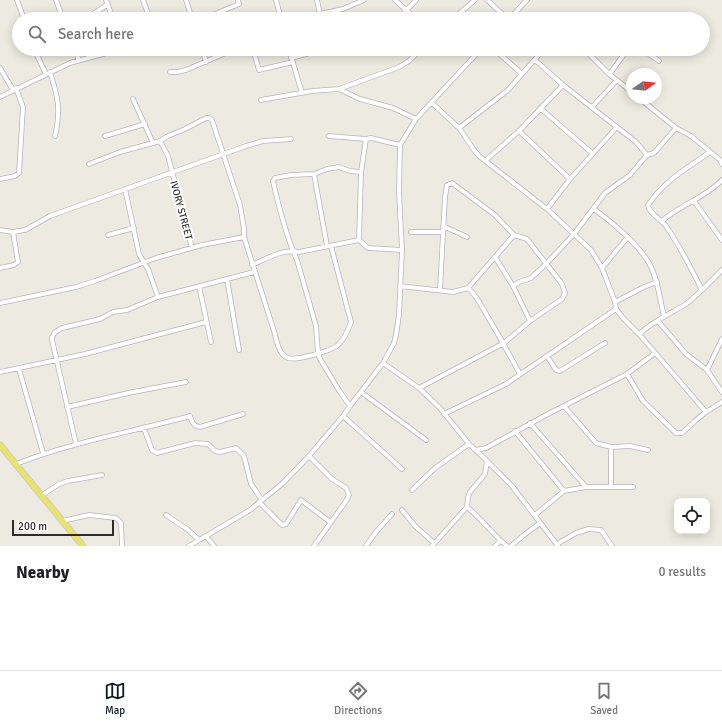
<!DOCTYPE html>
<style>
body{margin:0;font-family:Signika,sans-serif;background:#f2f2f2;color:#202124}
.controls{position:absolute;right:12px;bottom:12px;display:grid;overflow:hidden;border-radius:8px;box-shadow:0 2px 10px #0003}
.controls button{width:36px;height:36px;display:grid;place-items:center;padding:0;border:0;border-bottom:1px solid #e0e0e0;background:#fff;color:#202124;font:20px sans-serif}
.compass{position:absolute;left:626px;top:68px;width:36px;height:36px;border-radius:50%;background:#fff;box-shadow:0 2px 10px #0003;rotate:76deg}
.scale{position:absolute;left:12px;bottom:10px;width:102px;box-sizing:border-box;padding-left:4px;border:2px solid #2d2d2d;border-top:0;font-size:11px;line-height:14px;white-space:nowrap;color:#2d2d2d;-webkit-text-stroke:3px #fff;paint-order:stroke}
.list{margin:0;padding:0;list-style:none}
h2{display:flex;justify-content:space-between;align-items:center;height:52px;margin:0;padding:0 16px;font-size:17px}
h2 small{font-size:13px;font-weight:400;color:#757577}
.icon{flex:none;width:22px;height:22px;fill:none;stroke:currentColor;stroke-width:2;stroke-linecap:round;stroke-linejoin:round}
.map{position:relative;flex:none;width:722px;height:546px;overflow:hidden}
.search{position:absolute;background:#fff;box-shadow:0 2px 10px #0003;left:12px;right:12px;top:12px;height:44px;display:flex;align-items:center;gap:10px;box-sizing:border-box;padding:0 14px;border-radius:22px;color:#757577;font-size:15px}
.sheet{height:124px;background:#fff}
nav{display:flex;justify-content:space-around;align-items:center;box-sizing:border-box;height:56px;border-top:1px solid #e0e0e0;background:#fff;font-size:11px;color:#757577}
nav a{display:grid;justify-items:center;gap:2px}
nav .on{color:#111827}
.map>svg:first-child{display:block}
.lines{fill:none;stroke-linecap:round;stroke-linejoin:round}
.minor-casing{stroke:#b5b4bf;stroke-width:5.5}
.major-casing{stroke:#c8c8c8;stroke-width:7}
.minor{stroke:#fff;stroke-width:4}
.major{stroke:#e7e36d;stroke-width:5.5}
.labels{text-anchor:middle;stroke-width:4;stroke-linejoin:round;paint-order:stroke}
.street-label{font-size:10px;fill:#2d2d2d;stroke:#fff}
</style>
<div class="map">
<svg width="722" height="546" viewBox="0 0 722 546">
<rect width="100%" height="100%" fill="#edebe1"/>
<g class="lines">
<defs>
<path id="minor" d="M17,0L24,19
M56,0L63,19
M106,0L113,19
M143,0L150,19
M186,0L192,19
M276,0L281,19
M317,0L321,19
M395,0L416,19
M487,0L508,19
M320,14L343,9L364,0
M86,19L108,4
M203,19L239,4L238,0
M398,19L416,0
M453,19L475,0
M509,19L527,0
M34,49L46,74
M75,49L78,58V61
M202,49L206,62
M253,49L259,70L293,62
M289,49L302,93
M494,49L522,74
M584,49L609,74L632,92
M642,49L659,61
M291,58L325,49
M535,60L563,85L636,142L647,155
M0,68L13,90
M50,72C58,97 61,110 55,136
M170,72H177L186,70L235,49
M609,74C617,66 621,56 629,49
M339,89L399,67L409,61L421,49
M0,97L70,63L121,49
M639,98L676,128L691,136L720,160L722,164
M133,99L153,143
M261,100L312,91L339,89L360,99L393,108L416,119
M432,103L459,128L474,150L479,156L547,209L591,250L602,268L615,302L616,309L623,318L639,334
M592,107L617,80
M540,108L592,153
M459,128L508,90L544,49
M519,131L570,179
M105,136L145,124
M329,136L366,139L371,138L400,145
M160,141L168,136L185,129L206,118H209L212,120L240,205L244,229V237L274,331C277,341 278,354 288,358C297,361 329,351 337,346C344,340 348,331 351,322L331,246
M485,161L519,131L563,85
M89,164L120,152L160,141L168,156L192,248
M361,172L366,139
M314,174L327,246
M0,179L15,176L19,173L23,107L16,88
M125,189L139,254L148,269L158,297
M694,201L722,240
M547,209L570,179L616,128
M594,209C612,222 638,244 649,263C658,279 660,300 664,317
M662,221C680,205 705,198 722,180
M443,226L467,237
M0,230L13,232L25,230L50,216L246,146L263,141L291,139
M411,232H442
M108,235L134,228
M495,257L513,286L530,321
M252,265C266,259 284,248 299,252L359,240
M0,268L14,265L18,262L13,232
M602,268L627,238
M722,270C710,282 699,294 686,304C670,314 653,321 639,334L706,412L722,402
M227,279L239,350
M199,286L211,342
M400,286L453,292L468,288C478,297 483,309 489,319C500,337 510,356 520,374
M513,286L519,282L531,278L546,264L574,234L605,193L630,175L647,155L654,153L676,128
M468,288L514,235
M702,290C691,268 680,246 666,226C661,219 649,214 648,205C665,180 686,169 710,152
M615,302L644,287L657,282
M0,303L76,287L95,281L156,258L202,245L244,237
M658,321L686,354L707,370
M722,339L707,370L722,392
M547,356L556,370L560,371L605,343
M383,363L419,388L439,407L469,444L483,457L512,486L558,546
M19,369L43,453
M0,372L85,354L206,322
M627,374L643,401L676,433H682L696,420L706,412
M419,388L504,343L530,321L562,299L565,293L562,284L527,239L514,235L495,215L452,183L447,185L445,197L440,290
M361,392L426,440
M350,406L340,392L320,359L318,353L316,326L297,260C286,236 279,208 273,181L275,178L291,175L314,174L327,169L339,167L350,171L361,172L359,240L368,248L402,250
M564,406L596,443L611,447L630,446L648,450
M67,407L133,392L186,382
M444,414L506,384L616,309
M343,416L402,469
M530,423L586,487
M144,428L152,450L157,453L195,443L208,444L215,451L220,452L236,448L244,456L251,484L262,500
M515,431L564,491
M76,444L52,340V337L55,332L62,328L100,319L113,312L127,310L158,297L254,272
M476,450L486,448L548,414L627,374L655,353
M309,456L332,479L346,488L349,495L346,501L314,546
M16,464C72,442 132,432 190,416C192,422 193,426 200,427L243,414
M611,486V447
M412,490L435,468L469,444
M41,496L59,484L68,481L102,475
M259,502L282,525L286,524L301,500L330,522
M467,507C482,519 492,534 507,546
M402,510L415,526L434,543
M166,515L187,529L199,540
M535,515L564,491L586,487H633
M62,521L89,515L116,518L121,523L122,546
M206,536L214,546
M557,544L576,533L589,529L601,530L612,546
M189,546L250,510L283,483L309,456L343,416L350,406L383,363L394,343L396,335L399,315L402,250L399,192L400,145L416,119L481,49
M366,546L376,532L392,514
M432,546L467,507L468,497L470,492L485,474L487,461
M495,546L500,541
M511,546L524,535L540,523"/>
<path id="major" d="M0,445L83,546"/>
</defs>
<use href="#minor" class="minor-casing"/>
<use href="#major" class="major-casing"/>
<use href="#minor" class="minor"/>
<use href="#major" class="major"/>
</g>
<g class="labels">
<g class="street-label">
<text transform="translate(182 210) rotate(75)" y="4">IVORY STREET</text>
</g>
</g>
</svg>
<div class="controls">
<button><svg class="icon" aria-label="locate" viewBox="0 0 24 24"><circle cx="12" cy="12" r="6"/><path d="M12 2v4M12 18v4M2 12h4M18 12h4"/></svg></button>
</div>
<svg class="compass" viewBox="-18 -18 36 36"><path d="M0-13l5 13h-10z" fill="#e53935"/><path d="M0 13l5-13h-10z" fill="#757577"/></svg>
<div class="scale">200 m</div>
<div class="search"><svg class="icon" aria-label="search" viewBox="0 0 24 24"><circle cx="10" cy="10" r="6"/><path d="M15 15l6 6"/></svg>Search here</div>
</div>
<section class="sheet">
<h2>Nearby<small>0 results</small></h2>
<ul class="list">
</ul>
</section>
<nav>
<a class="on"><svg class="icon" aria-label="map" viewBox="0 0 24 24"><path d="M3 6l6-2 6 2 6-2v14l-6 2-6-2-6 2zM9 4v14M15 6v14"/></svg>Map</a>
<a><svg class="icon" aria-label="directions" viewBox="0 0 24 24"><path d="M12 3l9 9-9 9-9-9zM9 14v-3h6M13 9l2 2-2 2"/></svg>Directions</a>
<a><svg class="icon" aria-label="saved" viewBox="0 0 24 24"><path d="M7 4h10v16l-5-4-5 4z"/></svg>Saved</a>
</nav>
